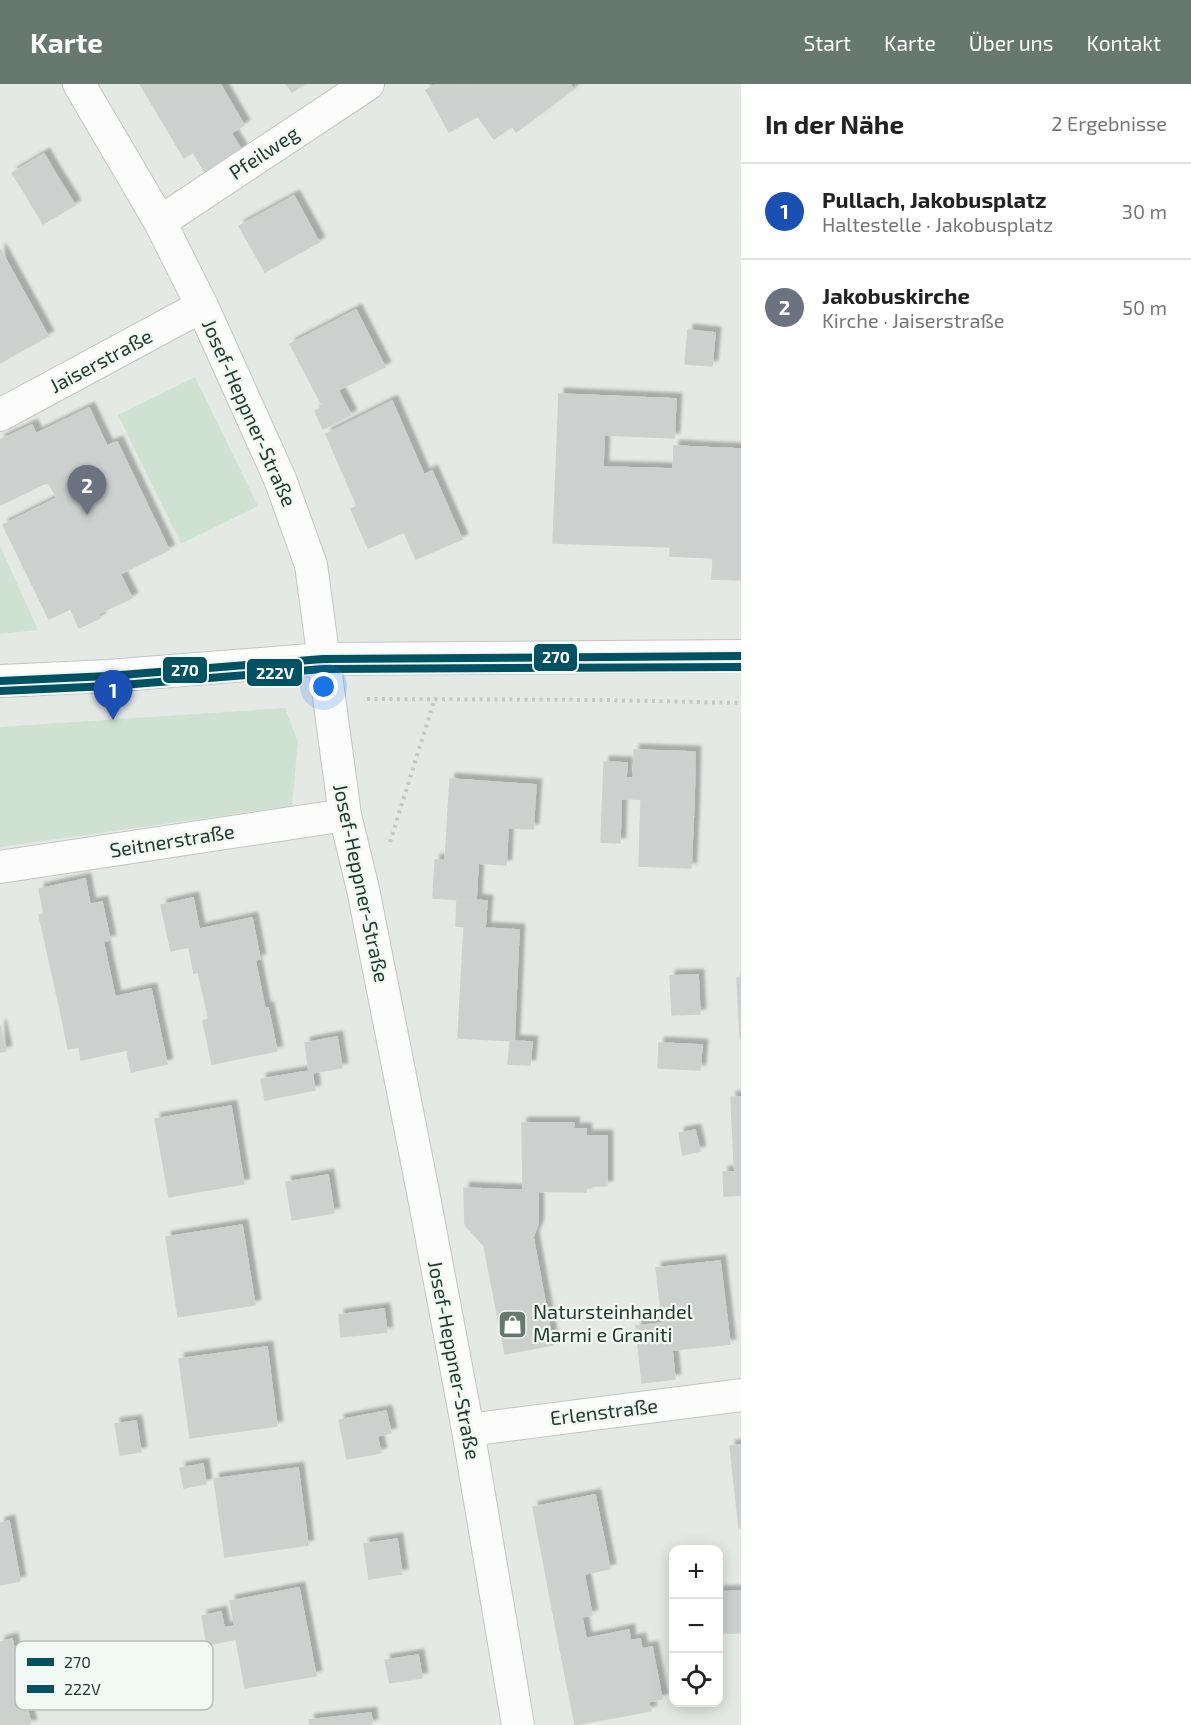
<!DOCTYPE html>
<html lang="de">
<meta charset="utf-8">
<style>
body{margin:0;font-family:"Exo 2",sans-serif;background:#f6f6f6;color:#222}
.controls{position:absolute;right:18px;bottom:18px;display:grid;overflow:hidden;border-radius:12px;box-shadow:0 3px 15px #0003}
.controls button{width:54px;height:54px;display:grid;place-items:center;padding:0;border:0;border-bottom:2px solid #e0e0e0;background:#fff;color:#222;font:30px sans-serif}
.you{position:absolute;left:324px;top:603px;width:21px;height:21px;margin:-15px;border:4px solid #fff;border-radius:50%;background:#1a73e8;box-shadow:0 0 0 9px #1a73e833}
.badge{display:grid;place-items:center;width:39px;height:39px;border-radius:50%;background:#677870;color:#fff;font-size:20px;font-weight:700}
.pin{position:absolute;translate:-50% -50px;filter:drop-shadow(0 2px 3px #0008)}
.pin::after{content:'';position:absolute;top:32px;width:21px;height:18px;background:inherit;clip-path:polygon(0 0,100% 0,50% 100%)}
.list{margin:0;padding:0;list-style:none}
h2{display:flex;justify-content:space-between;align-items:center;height:78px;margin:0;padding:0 24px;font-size:26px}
h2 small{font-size:20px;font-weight:400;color:#767676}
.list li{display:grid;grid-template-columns:39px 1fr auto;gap:18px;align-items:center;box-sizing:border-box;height:96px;padding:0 24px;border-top:2px solid #e0e0e0}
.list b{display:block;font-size:22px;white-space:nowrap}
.list p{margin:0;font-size:20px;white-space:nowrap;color:#767676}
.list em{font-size:20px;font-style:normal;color:#767676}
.icon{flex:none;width:33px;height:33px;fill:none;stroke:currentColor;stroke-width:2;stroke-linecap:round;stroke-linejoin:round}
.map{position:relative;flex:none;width:741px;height:1641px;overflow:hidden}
header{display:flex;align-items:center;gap:36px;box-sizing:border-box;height:84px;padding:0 30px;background:#677870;color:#fff}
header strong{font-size:28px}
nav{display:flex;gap:33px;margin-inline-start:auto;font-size:21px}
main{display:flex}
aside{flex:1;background:#fff}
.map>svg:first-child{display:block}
.green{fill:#cfe1d1}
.building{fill:#ccd0ce;stroke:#cdd2cf;stroke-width:1.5;filter:url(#shadow)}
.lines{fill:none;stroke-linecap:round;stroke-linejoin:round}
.street-casing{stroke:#c1c6c3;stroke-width:34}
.path{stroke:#c1c9c4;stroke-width:4;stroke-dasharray:3 4.5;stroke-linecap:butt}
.street{stroke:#fbfcfb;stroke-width:32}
.bus-1-casing{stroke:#f2f8f4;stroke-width:12}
.bus-2-casing{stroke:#f2f8f4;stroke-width:12}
.bus-1{stroke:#005262;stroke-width:8}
.bus-2{stroke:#005262;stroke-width:8}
.labels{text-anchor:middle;stroke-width:4.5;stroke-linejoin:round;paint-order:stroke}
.street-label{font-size:20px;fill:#233b30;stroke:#f2f8f4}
.poi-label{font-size:20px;fill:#233b30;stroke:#f2f8f4;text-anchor:start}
.key{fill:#f2f8f4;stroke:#b4bfb9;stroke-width:1.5}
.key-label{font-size:16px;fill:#233b30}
.line-badge{stroke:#f2f8f4;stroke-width:2}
.badge-label{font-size:16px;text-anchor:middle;font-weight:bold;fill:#fff}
</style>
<header>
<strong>Karte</strong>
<nav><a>Start</a><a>Karte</a><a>Über uns</a><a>Kontakt</a></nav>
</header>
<main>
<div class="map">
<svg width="741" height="1641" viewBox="0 0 741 1641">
<defs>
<filter id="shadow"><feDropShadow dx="5.5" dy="-5.5" stdDeviation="1.5" flood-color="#0004"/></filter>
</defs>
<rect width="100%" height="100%" fill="#e4e9e6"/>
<path class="green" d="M195,293L258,422L181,460L118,331Z
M0,462L38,546L0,550Z
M285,624L298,658L292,722L0,763V643Z"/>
<path class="building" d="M140,0H220L244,41L231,49L242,67L205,89L193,68L184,74Z
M286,0H304L292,8Z
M437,0H463L480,24L474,27L478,32L449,48L426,6Z
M463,0H570L573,5L516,48L512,42L494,55L474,27L480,24Z
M44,70L55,89L24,108L12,89Z
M55,89L75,121L43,140L24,108Z
M294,112L319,158L265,188L239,142Z
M0,165L48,252L0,279Z
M356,226L385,283L338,306L351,331L323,345L315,327L323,323L290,260Z
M688,246L715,249L712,282L685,280Z
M559,310L676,315L674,354L604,351L603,383L673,385L670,463L553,459Z
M392,317L424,391L432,387L462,455L416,475L404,448L368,464L351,425L357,422L326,350Z
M89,324L107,362L117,358L169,466L120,490L132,514L98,530L91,515L49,535L3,441L57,414L48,398L0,421V356L32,341L36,350Z
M674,362L715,364L712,432L741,433V496L712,495L713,474L670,472Z
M715,364L741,365V433L712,432Z
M91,515L100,534L79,544L70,524Z
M634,666L695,668L694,718L633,715Z
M604,678L627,679L626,694H634L633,715H621L620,759L601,758Z
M450,695L536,701L533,745L508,744L506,781L445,777Z
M641,716L694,718L691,784L639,782Z
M435,776L478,779L476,817L433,814Z
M85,795L90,821L44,830L39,805Z
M193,814L199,845L186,848L189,863L171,867L161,821Z
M457,815L487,817L485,844L456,842Z
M102,818L110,856L103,857L115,913L60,925L39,831Z
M252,834L260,875L255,876L265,925L268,924L277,967L212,980L203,937L209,935L198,888L194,889L186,848Z
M464,843L519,846L514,957L458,954Z
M698,891L700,930L672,931L670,892Z
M741,893V954H740L737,894Z
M151,905L167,980L131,988L127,966L81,976L79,963L68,965L60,925Z
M0,941L6,967L0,968Z
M337,953L342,984L312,989L315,1006L265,1016L261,995L309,987L305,959Z
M510,957L532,958L530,981L508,980Z
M659,959L702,961L700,986L658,984Z
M731,1013H741V1078H734Z
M231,1022L244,1100L169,1113L155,1035Z
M522,1039H574L573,1045H586V1108L523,1107Z
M695,1046L700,1067L683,1071L679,1049Z
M586,1052H607V1102H586Z
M734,1078H741V1111L724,1112L723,1088H735Z
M328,1091L334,1129L292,1136L286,1098Z
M464,1104L538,1107V1140L533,1153L484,1162L465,1141Z
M242,1141L255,1221L178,1233L166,1153Z
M533,1153L553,1261L505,1270L484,1162Z
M720,1177L730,1260L666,1267L656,1184Z
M384,1225L387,1248L341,1253L339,1231Z
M662,1239L666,1267L672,1266L675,1295L642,1299L636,1242Z
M267,1263L277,1342L190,1354L179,1275Z
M386,1327L391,1349L377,1352L381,1369L347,1375L339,1336Z
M136,1337L141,1368L120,1371L115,1340Z
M741,1361V1444H739L730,1362Z
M203,1380L206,1400L184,1404L180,1384Z
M298,1384L308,1461L225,1473L214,1395Z
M595,1411L610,1485L547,1497L533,1423Z
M9,1437L20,1497L0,1501V1439Z
M397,1455L402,1490L369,1495L364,1460Z
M584,1490L592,1531L582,1533L586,1555L559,1560L547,1497Z
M299,1504L316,1592L245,1604L236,1555L207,1561L202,1532L221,1528L224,1544L235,1542L230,1517Z
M741,1507V1549H718V1508Z
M629,1546L630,1557L640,1555L642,1565L652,1563L662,1615L648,1618L651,1627L575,1641L559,1560Z
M12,1555L31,1641H0V1558Z
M418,1571L422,1594L390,1599L385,1576Z
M371,1629L372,1641H310L309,1636Z"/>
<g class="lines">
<defs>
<path id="street" d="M79,0L160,138L202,222L280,395L311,481L345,731L363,805L423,1108L468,1346L518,1641
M160,138L368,0
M0,331L202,222
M0,597L108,592L323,575L741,572
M0,783L345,731
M468,1346L741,1311"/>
</defs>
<use href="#street" class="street-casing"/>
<path class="path" d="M367,615L605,616L741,619
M390,758L435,614"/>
<use href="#street" class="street"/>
<defs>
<path id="bus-1" d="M0,597L108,592L323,575L741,572"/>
<path id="bus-2" d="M0,607L109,602L323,585L741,583"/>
</defs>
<use href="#bus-1" class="bus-1-casing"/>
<use href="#bus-2" class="bus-2-casing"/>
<use href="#bus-1" class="bus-1"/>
<use href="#bus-2" class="bus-2"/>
</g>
<defs>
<symbol id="shop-square" viewBox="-11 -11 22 22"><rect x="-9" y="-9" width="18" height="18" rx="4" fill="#677870" stroke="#f2f8f4"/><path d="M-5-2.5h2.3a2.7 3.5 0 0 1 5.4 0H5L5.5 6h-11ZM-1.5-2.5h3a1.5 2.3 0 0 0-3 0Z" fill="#fff"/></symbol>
</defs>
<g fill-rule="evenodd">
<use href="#shop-square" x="496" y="1224" width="33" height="33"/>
</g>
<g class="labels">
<g class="street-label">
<text transform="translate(264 69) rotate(-34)" y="7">Pfeilweg</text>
<text transform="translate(101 277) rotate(-28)" y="7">Jaiserstraße</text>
<text transform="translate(249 329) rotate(66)" y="7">Josef-Heppner-Straße</text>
<text transform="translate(172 757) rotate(-9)" y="7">Seitnerstraße</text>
<text transform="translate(361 799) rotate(78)" y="7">Josef-Heppner-Straße</text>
<text transform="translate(454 1276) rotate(79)" y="7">Josef-Heppner-Straße</text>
<text transform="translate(604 1328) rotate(-7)" y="7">Erlenstraße</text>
</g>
<g class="poi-label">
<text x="533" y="1235">Natursteinhandel<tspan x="533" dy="23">Marmi e Graniti</tspan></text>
</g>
</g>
<rect x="15" y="1557" width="198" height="69" rx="9" class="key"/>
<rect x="27" y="1574" width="27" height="8" fill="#005262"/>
<rect x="27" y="1601" width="27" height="8" fill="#005262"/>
<g class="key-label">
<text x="64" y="1584">270</text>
<text x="64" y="1611">222V</text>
</g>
<g class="line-badge">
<rect x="533" y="559" width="45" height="29" rx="6" fill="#005262"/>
<rect x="162" y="572" width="46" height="28" rx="6" fill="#005262"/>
<rect x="246" y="574" width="57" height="29" rx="6" fill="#005262"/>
</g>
<g class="badge-label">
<text x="556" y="579">270</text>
<text x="185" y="592">270</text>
<text x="275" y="595">222V</text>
</g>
</svg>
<div class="controls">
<button>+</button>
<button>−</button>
<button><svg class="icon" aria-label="locate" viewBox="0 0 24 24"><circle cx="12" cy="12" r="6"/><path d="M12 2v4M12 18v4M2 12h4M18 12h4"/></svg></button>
</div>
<div class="you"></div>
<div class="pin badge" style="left:113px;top:636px;background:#1a4fb4">1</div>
<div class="pin badge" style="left:87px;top:431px;background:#6b7280">2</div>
</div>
<aside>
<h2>In der Nähe<small>2 Ergebnisse</small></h2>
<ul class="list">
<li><span class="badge" style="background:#1a4fb4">1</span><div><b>Pullach, Jakobusplatz</b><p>Haltestelle · Jakobusplatz</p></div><em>30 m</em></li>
<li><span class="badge" style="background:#6b7280">2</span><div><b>Jakobuskirche</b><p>Kirche · Jaiserstraße</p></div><em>50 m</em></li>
</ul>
</aside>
</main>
